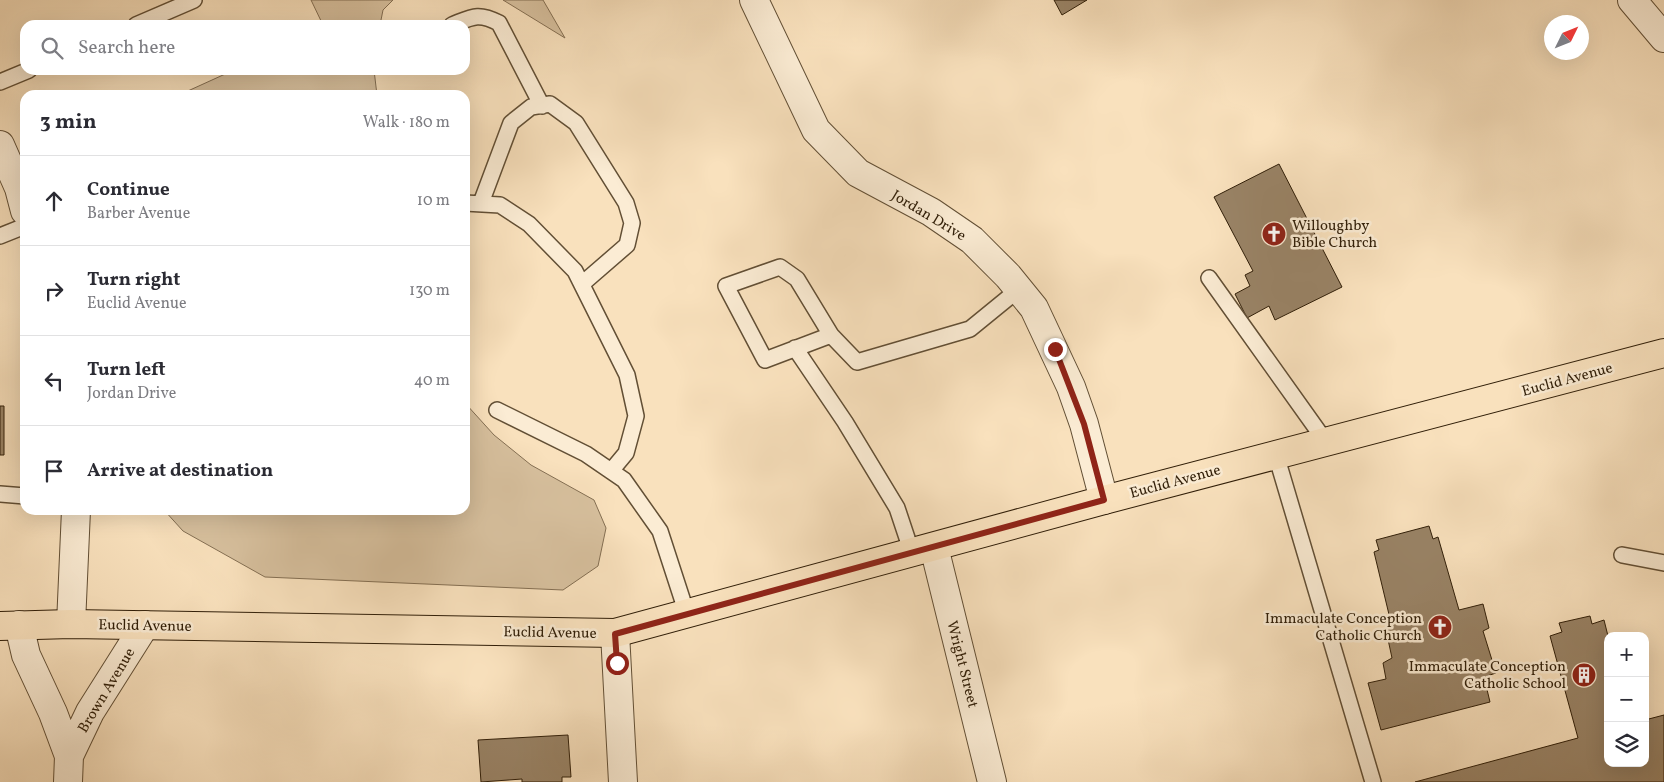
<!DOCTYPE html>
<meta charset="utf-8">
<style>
body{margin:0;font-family:Vollkorn,serif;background:#f7f7f7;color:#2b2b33}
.controls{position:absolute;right:15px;bottom:15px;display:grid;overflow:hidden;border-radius:10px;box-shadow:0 5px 20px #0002}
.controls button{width:45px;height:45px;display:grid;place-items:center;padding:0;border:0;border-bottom:1px solid #e1e1e2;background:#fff;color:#2b2b33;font:25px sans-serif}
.compass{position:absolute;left:1544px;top:15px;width:45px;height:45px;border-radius:50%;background:#fff;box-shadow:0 5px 20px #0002;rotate:47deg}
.stop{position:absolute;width:15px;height:15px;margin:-11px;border:4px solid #8f2418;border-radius:50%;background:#fff}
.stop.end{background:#8f2418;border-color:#fff;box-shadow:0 1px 5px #0008}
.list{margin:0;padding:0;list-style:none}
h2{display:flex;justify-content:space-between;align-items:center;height:65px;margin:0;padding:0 20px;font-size:21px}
h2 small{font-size:16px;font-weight:400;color:#7c7c81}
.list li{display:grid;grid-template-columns:32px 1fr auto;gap:15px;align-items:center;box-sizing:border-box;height:90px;padding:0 20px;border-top:1px solid #e1e1e2}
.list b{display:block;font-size:19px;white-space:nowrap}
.list p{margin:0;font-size:16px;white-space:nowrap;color:#7c7c81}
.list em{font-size:16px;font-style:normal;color:#7c7c81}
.icon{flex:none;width:28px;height:28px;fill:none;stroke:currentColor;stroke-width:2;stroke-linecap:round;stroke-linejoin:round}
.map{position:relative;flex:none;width:1664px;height:782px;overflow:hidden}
.search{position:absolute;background:#fff;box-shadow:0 5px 20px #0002;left:20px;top:20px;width:450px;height:55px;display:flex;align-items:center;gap:12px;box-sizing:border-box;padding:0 18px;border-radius:15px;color:#7c7c81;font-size:19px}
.panel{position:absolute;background:#fff;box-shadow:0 5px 20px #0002;left:20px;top:90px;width:450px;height:425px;border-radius:15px}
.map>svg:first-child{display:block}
.green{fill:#d7c09e;stroke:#846f53}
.building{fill:#998366;stroke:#301e08}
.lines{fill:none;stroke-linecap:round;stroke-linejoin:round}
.lane-casing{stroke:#624f35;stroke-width:18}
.street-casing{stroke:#624f35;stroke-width:30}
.primary-casing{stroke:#301e08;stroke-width:30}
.lane{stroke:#fbecd4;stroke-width:15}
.street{stroke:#fbecd4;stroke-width:28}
.primary{stroke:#f9e1bd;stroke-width:28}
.route{stroke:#8f2418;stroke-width:6}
.labels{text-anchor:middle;stroke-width:5;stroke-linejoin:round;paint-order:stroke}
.street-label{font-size:15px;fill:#301e08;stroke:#fbecd4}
.poi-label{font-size:15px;fill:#301e08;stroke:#fbecd4;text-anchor:end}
</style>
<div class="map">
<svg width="1664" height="782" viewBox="0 0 1664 782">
<rect width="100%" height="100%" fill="#f9e1bd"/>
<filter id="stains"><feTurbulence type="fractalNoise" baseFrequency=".004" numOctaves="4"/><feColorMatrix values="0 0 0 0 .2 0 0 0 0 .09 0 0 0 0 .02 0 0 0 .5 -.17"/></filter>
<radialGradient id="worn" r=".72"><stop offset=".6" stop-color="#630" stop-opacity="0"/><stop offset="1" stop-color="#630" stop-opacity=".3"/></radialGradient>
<path class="green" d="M311,0H393L383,10L380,25H323Z
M503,0H543L565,38Z
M234,70H374L377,95H179Z
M465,403L494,435L531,465L594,500L606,528L598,566L563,590L265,577L183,531L164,510H465Z"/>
<path class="building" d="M1054,0H1087L1062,15Z
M1279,164L1342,287L1275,320L1269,306L1247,318L1235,294L1250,286L1245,275L1253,271L1214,197Z
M0,406H4V455H0Z
M1429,526L1433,539L1438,537L1459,610L1483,604L1489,628L1483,631L1496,673L1484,677L1490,702L1381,730L1368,683L1386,679L1383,663L1392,658L1386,630L1392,627L1374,552L1379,550L1376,540Z
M1590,616L1592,624L1604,620L1608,636V763H1645V720L1664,715V782H1415L1578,738L1550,636L1562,632L1559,623Z
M568,735L571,777H562V782H522V779L481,782L478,740Z"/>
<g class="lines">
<defs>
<path id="lane" d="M136,25L194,0
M452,25C472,17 478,12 499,23L542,106
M0,82L29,70
M465,203L500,205L529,224L575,271L627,375L636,416L626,453L611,471
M481,203L511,123L531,107L550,104L576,123L626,203L632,223L627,245L582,284
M0,236L25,226
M1209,278L1326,442
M831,335L765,360L726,286L780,267L797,279L831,335L857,362L970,329L1019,289
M795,348L845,422L897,508L912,553
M497,410L586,454L624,480L660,531L687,614
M1276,455L1373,782
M0,494L25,496
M1622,555L1664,563"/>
<path id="street" d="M754,0L816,130L858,173L931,212L972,240L1008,276L1034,308L1071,387L1084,424L1104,500
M1632,0L1664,38
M0,145L19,188L25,211
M934,547L992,782
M71,624L76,510
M19,625L26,655L53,713L69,756L68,782
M615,633L623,782
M69,756L90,712L145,625"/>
<path id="primary" d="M0,626L71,624L615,633L1104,500L1664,353"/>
</defs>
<use href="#lane" class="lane-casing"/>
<use href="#street" class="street-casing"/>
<use href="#primary" class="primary-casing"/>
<use href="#lane" class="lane"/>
<use href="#street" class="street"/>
<use href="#primary" class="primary"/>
</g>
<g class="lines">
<path class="route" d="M617,663L615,634L1104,500L1084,424L1055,349"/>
</g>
<defs>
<symbol id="church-disc" viewBox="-11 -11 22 22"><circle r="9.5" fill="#8f2418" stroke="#fbecd4"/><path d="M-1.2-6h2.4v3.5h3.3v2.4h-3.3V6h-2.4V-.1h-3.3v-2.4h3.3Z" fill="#fff"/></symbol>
<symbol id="building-disc" viewBox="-11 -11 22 22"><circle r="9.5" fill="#8f2418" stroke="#fbecd4"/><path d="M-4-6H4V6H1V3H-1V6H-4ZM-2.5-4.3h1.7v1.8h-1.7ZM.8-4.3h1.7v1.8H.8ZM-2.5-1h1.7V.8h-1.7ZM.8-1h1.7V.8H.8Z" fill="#fff"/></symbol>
</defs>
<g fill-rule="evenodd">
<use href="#church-disc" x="1260" y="220" width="28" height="28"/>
<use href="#church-disc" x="1426" y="613" width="28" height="28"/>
<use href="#building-disc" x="1570" y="661" width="28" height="28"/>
</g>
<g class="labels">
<g class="street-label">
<text transform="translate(929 215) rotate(31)" y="5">Jordan Drive</text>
<text transform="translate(1567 379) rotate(-15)" y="5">Euclid Avenue</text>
<text transform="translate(1175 481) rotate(-15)" y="5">Euclid Avenue</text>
<text transform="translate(145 625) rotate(1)" y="5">Euclid Avenue</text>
<text transform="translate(550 632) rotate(1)" y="5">Euclid Avenue</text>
<text transform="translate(963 664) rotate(76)" y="5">Wright Street</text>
<text transform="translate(106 690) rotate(-59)" y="5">Brown Avenue</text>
</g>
<g class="poi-label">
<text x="1292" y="230" text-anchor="start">Willoughby<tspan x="1292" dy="17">Bible Church</tspan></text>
<text x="1422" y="623">Immaculate Conception<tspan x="1422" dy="17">Catholic Church</tspan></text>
<text x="1566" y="671">Immaculate Conception<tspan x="1566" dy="17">Catholic School</tspan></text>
</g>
</g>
<rect width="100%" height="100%" filter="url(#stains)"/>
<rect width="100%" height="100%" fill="url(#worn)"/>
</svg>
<div class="controls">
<button>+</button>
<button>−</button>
<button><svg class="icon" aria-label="layers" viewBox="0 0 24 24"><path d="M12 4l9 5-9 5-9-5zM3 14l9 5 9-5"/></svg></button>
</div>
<svg class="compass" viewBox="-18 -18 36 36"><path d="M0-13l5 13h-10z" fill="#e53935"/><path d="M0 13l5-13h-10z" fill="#7c7c81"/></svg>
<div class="stop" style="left:617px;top:663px"></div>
<div class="stop end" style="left:1055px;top:349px"></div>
<div class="search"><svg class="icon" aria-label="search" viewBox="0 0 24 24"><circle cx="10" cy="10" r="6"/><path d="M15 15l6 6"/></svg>Search here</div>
<section class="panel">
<h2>3 min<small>Walk · 180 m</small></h2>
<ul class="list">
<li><svg class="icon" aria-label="ahead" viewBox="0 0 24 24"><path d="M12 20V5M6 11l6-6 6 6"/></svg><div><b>Continue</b><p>Barber Avenue</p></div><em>10 m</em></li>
<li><svg class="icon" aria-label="right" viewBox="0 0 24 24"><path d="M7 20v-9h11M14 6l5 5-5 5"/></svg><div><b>Turn right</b><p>Euclid Avenue</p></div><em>130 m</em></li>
<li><svg class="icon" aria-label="left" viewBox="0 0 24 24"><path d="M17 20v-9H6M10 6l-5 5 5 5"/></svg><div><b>Turn left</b><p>Jordan Drive</p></div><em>40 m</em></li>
<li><svg class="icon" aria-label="arrive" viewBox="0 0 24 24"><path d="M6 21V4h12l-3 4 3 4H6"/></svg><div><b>Arrive at destination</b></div></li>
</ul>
</section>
</div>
